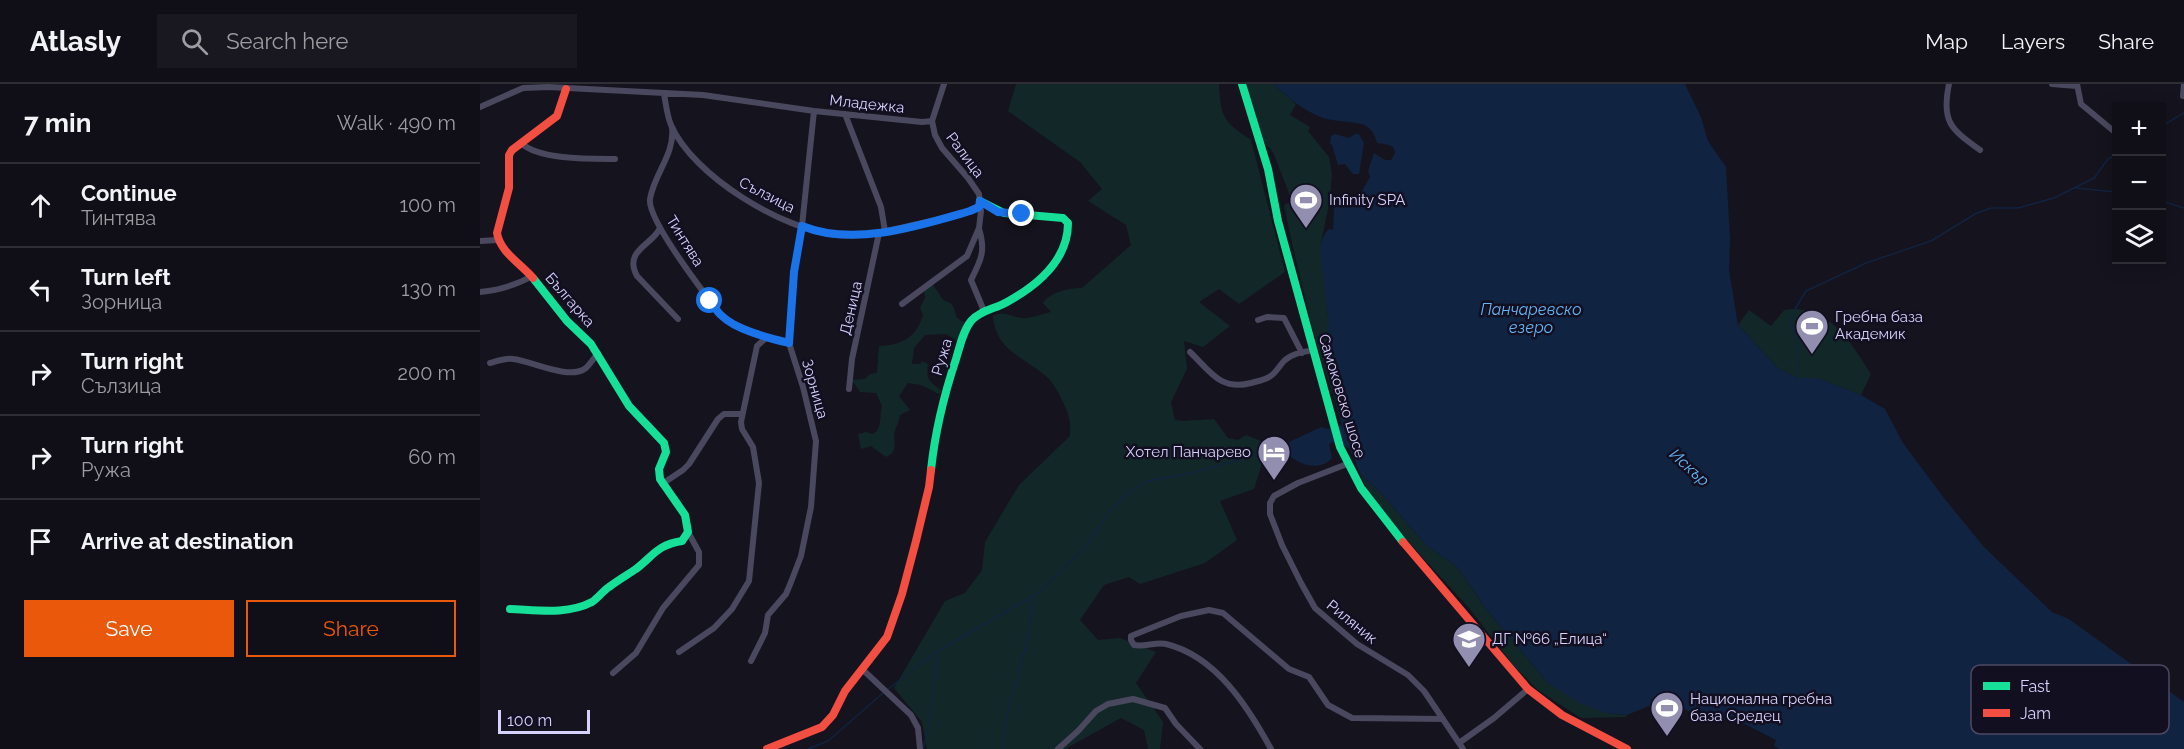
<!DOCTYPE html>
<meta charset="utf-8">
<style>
body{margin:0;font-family:Raleway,sans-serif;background:#19171f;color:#f1f3f6}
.controls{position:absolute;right:18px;top:18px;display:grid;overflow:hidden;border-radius:0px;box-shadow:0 3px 15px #0003}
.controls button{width:54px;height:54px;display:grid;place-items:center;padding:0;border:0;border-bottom:2px solid #302e35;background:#100e16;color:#f1f3f6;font:30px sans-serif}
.scale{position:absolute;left:18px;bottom:15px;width:92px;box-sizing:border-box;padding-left:6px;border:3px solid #d6d1fd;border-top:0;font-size:16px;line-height:21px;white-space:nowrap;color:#d6d1fd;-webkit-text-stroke:4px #120f21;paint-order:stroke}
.stop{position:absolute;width:18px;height:18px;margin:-14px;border:4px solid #1a73e8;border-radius:50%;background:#fff}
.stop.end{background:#1a73e8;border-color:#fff;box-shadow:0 2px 6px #0008}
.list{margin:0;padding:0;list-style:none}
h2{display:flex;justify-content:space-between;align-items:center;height:78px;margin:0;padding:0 24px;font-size:26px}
h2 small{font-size:20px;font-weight:400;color:#9c9ca1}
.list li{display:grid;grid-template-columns:39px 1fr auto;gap:18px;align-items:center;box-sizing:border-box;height:84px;padding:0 24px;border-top:2px solid #302e35}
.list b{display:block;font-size:22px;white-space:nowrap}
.list p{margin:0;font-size:20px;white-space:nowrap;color:#9c9ca1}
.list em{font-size:20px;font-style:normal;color:#9c9ca1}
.actions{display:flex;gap:12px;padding:18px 24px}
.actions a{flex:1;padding:14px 0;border:2px solid #ea580c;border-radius:0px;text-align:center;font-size:21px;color:#ea580c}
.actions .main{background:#ea580c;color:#fff}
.icon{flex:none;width:33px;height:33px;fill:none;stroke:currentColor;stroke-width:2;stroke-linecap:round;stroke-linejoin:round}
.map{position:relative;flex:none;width:1704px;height:665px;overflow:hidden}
header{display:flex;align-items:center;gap:36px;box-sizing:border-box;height:84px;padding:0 30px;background:#100e16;border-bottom:2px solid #302e35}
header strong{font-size:28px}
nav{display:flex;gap:33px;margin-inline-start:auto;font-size:21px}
.search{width:420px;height:54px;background:#19171f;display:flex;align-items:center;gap:15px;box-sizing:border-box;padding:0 21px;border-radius:0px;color:#9c9ca1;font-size:22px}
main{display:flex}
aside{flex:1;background:#100e16}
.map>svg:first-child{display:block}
.green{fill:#122828}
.water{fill:#102340}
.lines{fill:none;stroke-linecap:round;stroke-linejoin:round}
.stream{stroke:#102340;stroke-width:1.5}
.street{stroke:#49485e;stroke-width:6}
.fast{stroke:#16e098;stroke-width:8}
.jam{stroke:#f24e42;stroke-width:8}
.route{stroke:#1a73e8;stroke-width:8}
.labels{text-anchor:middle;stroke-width:5;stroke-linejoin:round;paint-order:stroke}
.street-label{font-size:15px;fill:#d6d1fd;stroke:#120f21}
.poi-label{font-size:15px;fill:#d6d1fd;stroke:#120f21;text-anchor:start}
.water-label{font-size:16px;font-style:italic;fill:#65b6f7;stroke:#120f21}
.key{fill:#120f21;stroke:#4d4963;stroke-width:1.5}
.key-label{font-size:16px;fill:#d6d1fd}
</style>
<header>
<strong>Atlasly</strong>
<div class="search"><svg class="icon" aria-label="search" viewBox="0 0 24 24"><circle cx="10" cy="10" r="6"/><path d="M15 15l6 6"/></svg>Search here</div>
<nav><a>Map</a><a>Layers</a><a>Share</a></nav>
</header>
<main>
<aside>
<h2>7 min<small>Walk · 490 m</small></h2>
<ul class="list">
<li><svg class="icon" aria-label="ahead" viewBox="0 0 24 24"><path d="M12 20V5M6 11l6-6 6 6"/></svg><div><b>Continue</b><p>Тинтява</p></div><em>100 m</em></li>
<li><svg class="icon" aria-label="left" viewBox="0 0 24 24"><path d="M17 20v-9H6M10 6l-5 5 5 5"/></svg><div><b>Turn left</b><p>Зорница</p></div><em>130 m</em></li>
<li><svg class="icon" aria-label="right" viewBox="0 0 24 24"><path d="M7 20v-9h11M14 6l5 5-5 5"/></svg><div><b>Turn right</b><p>Сълзица</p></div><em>200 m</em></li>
<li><svg class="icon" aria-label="right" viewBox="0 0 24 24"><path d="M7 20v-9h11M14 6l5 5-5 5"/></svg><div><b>Turn right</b><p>Ружа</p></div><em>60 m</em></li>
<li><svg class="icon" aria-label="arrive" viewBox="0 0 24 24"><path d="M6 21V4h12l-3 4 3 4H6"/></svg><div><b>Arrive at destination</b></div></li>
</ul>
<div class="actions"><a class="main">Save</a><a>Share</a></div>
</aside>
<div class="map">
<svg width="1704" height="665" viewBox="0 0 1704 665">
<rect width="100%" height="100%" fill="#15131d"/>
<path class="green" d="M536,0H739C741,34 743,37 771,56L805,188L759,220L739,205L719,218L750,242L723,263L704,257L707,285L691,318L695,336L703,337L734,335L748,354L758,356L766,351L779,356L787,364L774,405L740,417L757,456L725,479L660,500L649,493L624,501L600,536L618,556L640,554L676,568L656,599L683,638L680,665H668L664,646L641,634L585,665H447L442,638L414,604L465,517L485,509L502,486L505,458L539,401L590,352C590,347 591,339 589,334C588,326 575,301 570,296C548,274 516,269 513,232C524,226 530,232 541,234C550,235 562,230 571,228L563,219C570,208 589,204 602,204L651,161L646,141L608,117L622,105L600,78L528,27Z
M766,0H793L816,20L810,31L830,43L828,47L849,73L852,90L850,115L841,159L848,233V275L850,284L856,290L864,317L856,320L836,258L814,168L804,121L812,117L793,68L784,58Z
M452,199L463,216L470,219L473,222L477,234L487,240L478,257L466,250L445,251L434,264L432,280H440L442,277L448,280C446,297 449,297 462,307L459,310L441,301L428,299L419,312L430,326L420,331C419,337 417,341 415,346C412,358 420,367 406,373L391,362L381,365L378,350L386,348L393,350C403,344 399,332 402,322L396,309L380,308L372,296L385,295L390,290L397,289L399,262C422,261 436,254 443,231L440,224L445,214L444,205Z
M1314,225C1353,226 1373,262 1391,290L1381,311L1338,294H1317L1297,283L1258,241L1269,226L1291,242L1304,226Z
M881,391L901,409L946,461L977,483L1006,525L1069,600L1126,629L1147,631L1146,633L1101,634L1058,606L1034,582L989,524L902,429L885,401Z"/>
<path class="water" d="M793,0H1205L1221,33L1228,57L1246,83L1250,155L1249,186L1258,241L1297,283L1317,294H1338L1381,311L1405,325L1423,359L1464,414L1504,463L1572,528L1589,535L1704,618V665H1300L1294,662L1296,656L1247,631L1244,637L1231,631L1227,637L1195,620L1179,618L1147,631L1126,629L1100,619L1069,600L1006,525L977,483L946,461L901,409L881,391L869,364L852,358L849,361L852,374C838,390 813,379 802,364L811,357L841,343L848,345L862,341L856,320L864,316L856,290L850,284L848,275V233L840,167C841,159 842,151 849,145L853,146L854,122L874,121L890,93L888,87L894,69L905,76H911L915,69L914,64L909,61L897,59C895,53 894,48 888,43C879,37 855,38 843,34C823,27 808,13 793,0Z
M855,50L869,54L875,50H879L884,59L879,90H873L865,80L858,81L852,61L850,59L851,52Z"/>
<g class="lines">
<path class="stream" d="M1682,42L1704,29
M1596,104L1636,108
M1682,117L1704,124
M1315,225L1326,207L1386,179L1451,157L1495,130L1511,124H1538L1574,114L1614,94L1628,75L1636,70
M1313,230C1308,241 1315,248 1317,258C1319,270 1318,282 1317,293
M407,606L458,567L557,510L608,461L629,428L645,412L667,397L708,390L803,364
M328,665L348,657L403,609
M443,665L450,638L458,568
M522,665C526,613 552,567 552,514"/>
<path class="street" d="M1469,0C1461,38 1471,45 1500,66
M1572,0L1597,2
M1597,0L1601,20L1636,49
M184,10C186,20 187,32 191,41C213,92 303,146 357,151C385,154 414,145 442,139C461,135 482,132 499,123
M1703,12L1704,0
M0,23L43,4L68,3L223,11L334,27L442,38L452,37
M365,30L401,123L405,147
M192,44C195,70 174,90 170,115C167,136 227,213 242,232L250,238L286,254
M41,59C59,76 110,75 135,75
M180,144C173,161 143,166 157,192L198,235
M499,145C506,167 501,176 491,196L504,227
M0,157L18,156
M0,208C19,206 35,202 52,192
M422,220L487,172L499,144L501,127L499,110L488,94L462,64L455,51L452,37L464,0
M778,236L787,233L804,234L822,269
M710,268C730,287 740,307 771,299C778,297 786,296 792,291C797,287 800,281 804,277C812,269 824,268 834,266
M10,279C17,277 26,274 33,275C52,277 89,297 106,284C110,280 114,274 118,269
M369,305L372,275L399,149
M867,380L818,399L794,412L790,419V430L802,461L821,499L835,524L877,560L928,591L944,607L983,665
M182,400L203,386L209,380L238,335L244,330H262
M199,568L234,544L252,525L269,497L279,399L273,363L262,345L261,338L277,262L286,254L309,259
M271,577L285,549L288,531L306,510L311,498L321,472L331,423L336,357L323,303L309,259L314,187L322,142L334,27
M382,585L431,631L438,644L440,665
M133,589L156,569L183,524L219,481V468L208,448
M979,659L1014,634L1048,605
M578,665L598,647L616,627L628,620L653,615L685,624L696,640L720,665
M791,665C768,623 736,572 686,560C676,558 664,563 654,561L651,556V552L701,532L729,526L743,529L809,585L829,593L848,621L872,634L963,635"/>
<path class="fast" d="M762,0L788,85L798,137L860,363L881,404L923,458
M451,386C455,348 464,311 476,275C480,262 483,247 491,237C501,226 515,225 527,218C558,201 588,176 588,139L583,134L524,129L500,117
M30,525C57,526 87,531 112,518C118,514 123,507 129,503C138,496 147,491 156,485C174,471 177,461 202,457L208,448L205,431L180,395L179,385L186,368L184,359L149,322L111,260L87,237L53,194"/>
<path class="jam" d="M53,194C41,180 20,168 17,149L29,104V71L32,66L77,32L86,5
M923,458L1048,605L1082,631L1147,665
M287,665L342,643L353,631L365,607L407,553L422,510L436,457L449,403L451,386"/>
</g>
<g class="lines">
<path class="route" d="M230,217C234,222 237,228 242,232C256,246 289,254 309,259L314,188L322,142C374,163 438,142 490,127L499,123L500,117L518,128L542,130"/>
</g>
<defs>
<symbol id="stadium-pin" viewBox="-11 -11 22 30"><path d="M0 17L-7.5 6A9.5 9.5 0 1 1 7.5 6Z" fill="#928eaf" stroke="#120f21"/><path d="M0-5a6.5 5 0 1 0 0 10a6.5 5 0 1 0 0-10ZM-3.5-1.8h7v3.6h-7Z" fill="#fff"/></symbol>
<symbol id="hotel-pin" viewBox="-11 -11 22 30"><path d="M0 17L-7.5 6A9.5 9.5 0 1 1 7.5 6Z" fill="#928eaf" stroke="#120f21"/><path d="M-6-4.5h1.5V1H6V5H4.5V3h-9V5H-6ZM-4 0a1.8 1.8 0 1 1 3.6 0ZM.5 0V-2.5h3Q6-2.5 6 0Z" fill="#fff"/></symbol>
<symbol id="school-pin" viewBox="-11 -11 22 30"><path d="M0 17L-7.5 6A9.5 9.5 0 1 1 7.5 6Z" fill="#928eaf" stroke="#120f21"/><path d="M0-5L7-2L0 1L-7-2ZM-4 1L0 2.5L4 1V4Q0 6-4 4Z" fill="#fff"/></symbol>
</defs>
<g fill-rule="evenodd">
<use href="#stadium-pin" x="807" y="97" width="38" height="52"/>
<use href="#stadium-pin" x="1313" y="223" width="38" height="52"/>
<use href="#hotel-pin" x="775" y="349" width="38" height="52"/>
<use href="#school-pin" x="970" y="536" width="38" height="52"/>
<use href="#stadium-pin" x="1168" y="605" width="38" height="52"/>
</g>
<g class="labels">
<g class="street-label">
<text transform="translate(387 20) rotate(6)" y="5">Младежка</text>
<text transform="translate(485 71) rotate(53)" y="5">Ралица</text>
<text transform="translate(287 111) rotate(27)" y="5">Сълзица</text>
<text transform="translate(205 157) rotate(58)" y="5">Тинтява</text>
<text transform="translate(90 216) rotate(49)" y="5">Българка</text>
<text transform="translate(371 224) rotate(-77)" y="5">Деница</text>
<text transform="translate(462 273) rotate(-73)" y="5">Ружа</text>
<text transform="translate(335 305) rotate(74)" y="5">Зорница</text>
<text transform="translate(862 312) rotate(73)" y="5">Самоковско шосе</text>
<text transform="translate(872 538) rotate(39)" y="5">Риляник</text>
</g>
<g class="poi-label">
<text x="849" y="121">Infinity SPA</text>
<text x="1355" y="238">Гребна база<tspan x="1355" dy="17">Академик</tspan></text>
<text x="771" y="373" text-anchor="end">Хотел Панчарево</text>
<text x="1012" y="560">ДГ №66 „Елица“</text>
<text x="1210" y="620">Национална гребна<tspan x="1210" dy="17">база Средец</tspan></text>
</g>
<g class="water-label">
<text x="1051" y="231">Панчаревско<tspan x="1051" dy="18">езеро</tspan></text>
<text transform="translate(1210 383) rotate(42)" y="6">Искър</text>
</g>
</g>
<rect x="1491" y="581" width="198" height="69" rx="9" class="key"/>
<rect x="1503" y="598" width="27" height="8" fill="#16e098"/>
<rect x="1503" y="625" width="27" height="8" fill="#f24e42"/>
<g class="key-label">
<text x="1540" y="608">Fast</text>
<text x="1540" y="635">Jam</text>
</g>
</svg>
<div class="controls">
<button>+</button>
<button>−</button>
<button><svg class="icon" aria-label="layers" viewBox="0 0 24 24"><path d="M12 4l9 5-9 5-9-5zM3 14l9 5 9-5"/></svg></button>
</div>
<div class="scale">100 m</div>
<div class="stop" style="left:230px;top:217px"></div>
<div class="stop end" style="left:542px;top:130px"></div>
</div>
</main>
